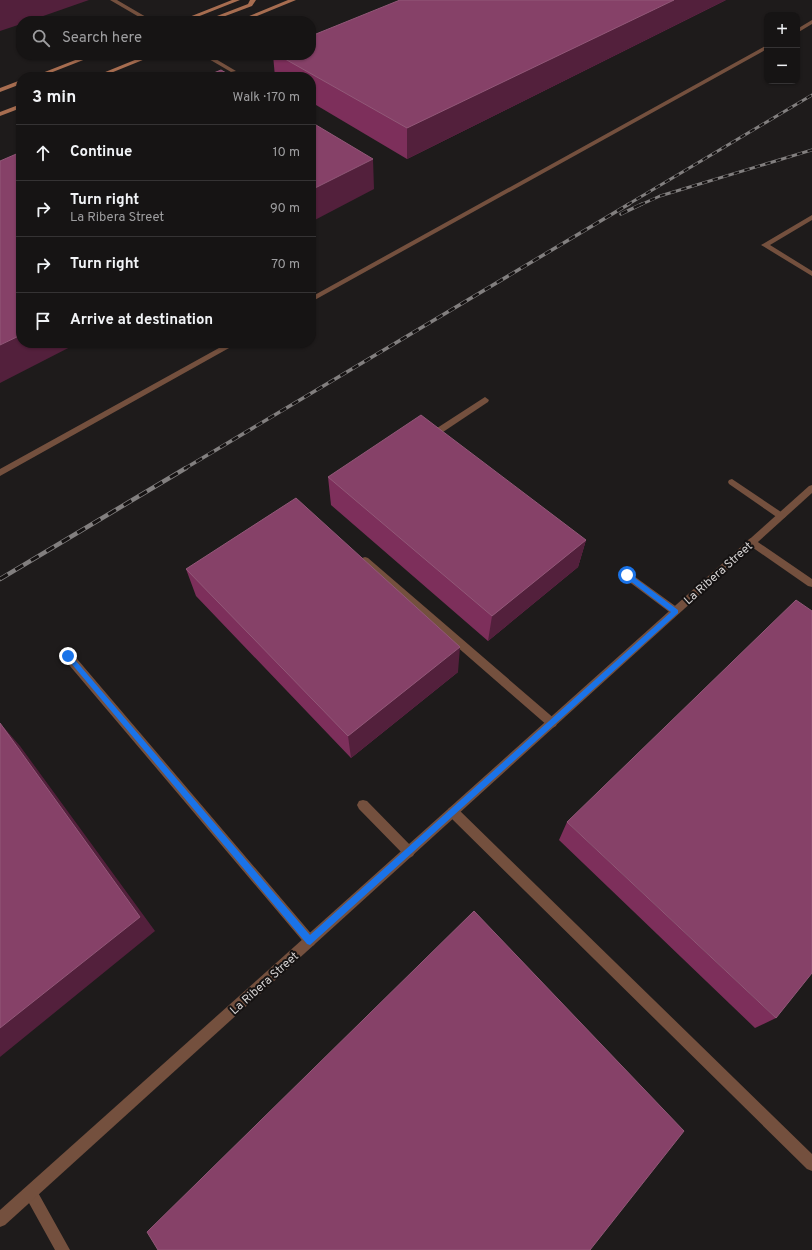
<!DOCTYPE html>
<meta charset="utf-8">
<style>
body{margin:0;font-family:Overpass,sans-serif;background:#232122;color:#f1f3f6}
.controls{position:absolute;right:12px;top:12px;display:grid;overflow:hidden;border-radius:8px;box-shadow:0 1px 3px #0004}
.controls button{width:36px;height:36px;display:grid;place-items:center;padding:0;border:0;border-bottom:1px solid #353334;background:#161414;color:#f1f3f6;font:20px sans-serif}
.stop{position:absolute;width:12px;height:12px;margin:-9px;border:3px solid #1a73e8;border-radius:50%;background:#fff}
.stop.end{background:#1a73e8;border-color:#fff;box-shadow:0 1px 4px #0008}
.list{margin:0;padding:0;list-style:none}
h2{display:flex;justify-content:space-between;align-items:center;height:52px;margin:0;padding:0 16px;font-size:17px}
h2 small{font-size:13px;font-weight:400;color:#9e9ea0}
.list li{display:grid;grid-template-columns:26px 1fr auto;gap:12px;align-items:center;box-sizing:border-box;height:56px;padding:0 16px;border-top:1px solid #353334}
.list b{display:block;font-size:15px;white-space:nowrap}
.list p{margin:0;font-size:13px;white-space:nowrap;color:#9e9ea0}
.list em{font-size:13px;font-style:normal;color:#9e9ea0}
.icon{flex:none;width:22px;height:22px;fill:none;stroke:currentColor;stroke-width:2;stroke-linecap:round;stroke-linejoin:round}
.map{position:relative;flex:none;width:812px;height:1250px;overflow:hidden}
.search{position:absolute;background:#161414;box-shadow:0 1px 3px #0004;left:16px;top:16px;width:300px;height:44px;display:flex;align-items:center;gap:10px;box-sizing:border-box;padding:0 14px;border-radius:16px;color:#9e9ea0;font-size:15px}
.panel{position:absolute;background:#161414;box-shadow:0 1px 3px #0004;left:16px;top:72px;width:300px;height:276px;border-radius:16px}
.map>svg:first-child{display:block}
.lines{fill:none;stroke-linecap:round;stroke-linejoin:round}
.lane{fill:#74503e;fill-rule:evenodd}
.street{fill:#74503e;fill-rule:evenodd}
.secondary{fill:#a76d50;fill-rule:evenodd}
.rail-far2-casing{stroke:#827f7f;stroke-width:3}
.rail-far1-casing{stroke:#827f7f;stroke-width:3.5}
.rail-casing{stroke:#827f7f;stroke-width:4.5}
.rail-far2{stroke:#151212;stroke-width:2;stroke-dasharray:5.5;stroke-linecap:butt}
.rail-far1{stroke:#151212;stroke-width:2.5;stroke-dasharray:7;stroke-linecap:butt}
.rail{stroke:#151212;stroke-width:3;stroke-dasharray:9;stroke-linecap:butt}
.wall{fill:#7d2f5b}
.shaded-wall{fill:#53203c}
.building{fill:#864168;stroke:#925878}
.route{fill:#1a73e8}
.labels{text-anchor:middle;stroke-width:4;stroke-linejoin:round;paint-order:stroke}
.street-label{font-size:12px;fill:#d5d2d2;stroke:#151212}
</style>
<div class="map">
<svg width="812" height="1250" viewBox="0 0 812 1250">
<rect width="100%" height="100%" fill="#1e1b1b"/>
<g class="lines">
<path class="lane" d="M110,0H117L153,21H146Z
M812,20V24L797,33V29Z
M767,45V49L311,302V297Z
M202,55H209L236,71L231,72Z
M812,215V220L770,245L812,271V276L761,245Z
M228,343H238L0,476V469Z
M485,397L489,400L488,402L440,434H434L433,432L434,430Z
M732,479L784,514L786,516L784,518H778L729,484L728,482L729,480Z
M752,538L812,579V587L808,586L749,545L747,542L749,539Z
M365,557L368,558L556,720L557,723L556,726L552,728L548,726L362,564L360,561L362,558Z
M627,571L678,608L680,611L678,614L675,615L672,614L624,578L622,575L624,572Z
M68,652L72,653L314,937L316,941L314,945L310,947L306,945L64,659L63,656L64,653Z
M363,800L367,801L413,848L415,852L413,856L409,858L405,856L359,809L357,805L359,801Z
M453,807L457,808L812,1154V1171L807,1169L449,816L447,812L449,808Z
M31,1187L36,1189L70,1250H55L24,1194L26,1189Z"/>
<path class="street" d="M812,485V493L5,1225L0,1227V1210L809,486Z"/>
<path class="secondary" d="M232,0H240L187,21H179Z
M250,0H256L252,6L212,21H204L248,4Z
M288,0H296L245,21H237Z
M88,55H96L40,77H32Z
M147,55H155L101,77H93Z
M21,80V84L0,92V88Z
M21,104V108L0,116V112Z"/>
<defs>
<path id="rail-far2" d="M627,205L812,95
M640,205L660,196L812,150"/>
<path id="rail-far1" d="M621,214L642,204
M184,469L629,204"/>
<path id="rail" d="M0,579L186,468"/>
</defs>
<use href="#rail-far2" class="rail-far2-casing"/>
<use href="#rail-far1" class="rail-far1-casing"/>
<use href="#rail" class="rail-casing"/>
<use href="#rail-far2" class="rail-far2"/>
<use href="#rail-far1" class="rail-far1"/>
<use href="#rail" class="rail"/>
</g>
<path class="wall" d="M726,0L407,159L311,102V77H275L273,55H311Z
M328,477L586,540L578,567L488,641L331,505Z
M186,569L458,672L351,758L196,596Z
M567,822L776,1018L755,1028L559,840Z"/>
<path class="shaded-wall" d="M0,0H89L29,21H21V24L0,31Z
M674,0H726L407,159V128Z
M373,159L374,189L311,222V190Z
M21,335V343H78L0,383V345Z
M586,540L578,567L488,641L492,616Z
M460,647L458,672L351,758L348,736Z
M0,723L20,746L155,931L0,1057Z"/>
<path class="building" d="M400,0H674L407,128L278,55H311V36Z
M221,70L233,77H204Z
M311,122L373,159L311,190Z
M21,152V335L0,345V161Z
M421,415L586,540L492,616L328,477Z
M296,498L460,647L348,736L186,569Z
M796,600L812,611V973L776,1018L567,822Z
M0,723L140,917L0,1028Z
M474,911L684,1131L590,1250H158L147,1232Z"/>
<path class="route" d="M627,572L678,610V613L310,945L307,944L65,656L66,654H70L310,935L671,612L625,577V573Z"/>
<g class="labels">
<g class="street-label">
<text transform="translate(718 573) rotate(-42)" y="4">La Ribera Street</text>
<text transform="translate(264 983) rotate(-42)" y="4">La Ribera Street</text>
</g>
</g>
</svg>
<div class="controls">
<button>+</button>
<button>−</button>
</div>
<div class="stop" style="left:627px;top:575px"></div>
<div class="stop end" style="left:68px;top:656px"></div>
<div class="search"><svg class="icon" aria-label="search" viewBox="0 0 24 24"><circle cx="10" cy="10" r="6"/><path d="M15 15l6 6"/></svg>Search here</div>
<section class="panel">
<h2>3 min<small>Walk · 170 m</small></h2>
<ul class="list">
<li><svg class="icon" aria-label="ahead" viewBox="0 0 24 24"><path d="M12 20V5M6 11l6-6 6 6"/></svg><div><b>Continue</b></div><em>10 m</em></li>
<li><svg class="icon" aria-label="right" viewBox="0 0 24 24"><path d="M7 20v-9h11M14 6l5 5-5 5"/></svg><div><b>Turn right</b><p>La Ribera Street</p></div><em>90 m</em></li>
<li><svg class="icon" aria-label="right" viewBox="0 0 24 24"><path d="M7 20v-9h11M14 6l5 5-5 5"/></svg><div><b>Turn right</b></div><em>70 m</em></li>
<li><svg class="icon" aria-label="arrive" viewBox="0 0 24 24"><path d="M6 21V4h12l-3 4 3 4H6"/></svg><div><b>Arrive at destination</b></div></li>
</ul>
</section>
</div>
